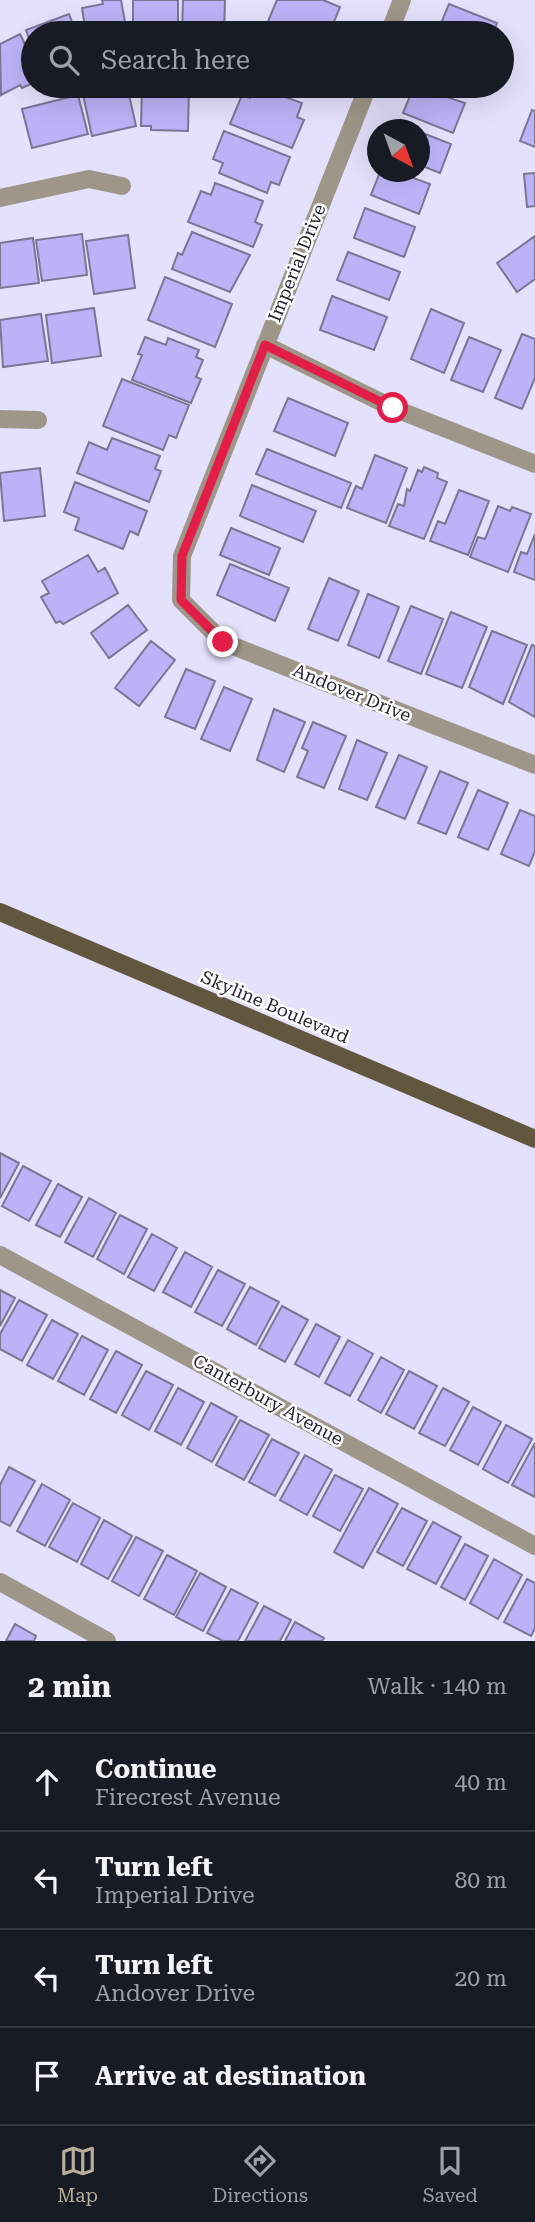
<!DOCTYPE html>
<meta charset="utf-8">
<style>
body{margin:0;font-family:"Roboto Serif",serif;background:#242831;color:#f1f3f6}
.compass{position:absolute;left:367px;top:119px;width:63px;height:63px;border-radius:50%;background:#171b24;box-shadow:0 7px 28px #0002;rotate:139deg}
.stop{position:absolute;width:21px;height:21px;margin:-16px;border:5px solid #e11d48;border-radius:50%;background:#fff}
.stop.end{background:#e11d48;border-color:#fff;box-shadow:0 2px 7px #0008}
.list{margin:0;padding:0;list-style:none}
h2{display:flex;justify-content:space-between;align-items:center;height:91px;margin:0;padding:0 28px;font-size:30px}
h2 small{font-size:23px;font-weight:400;color:#9ea1a6}
.list li{display:grid;grid-template-columns:46px 1fr auto;gap:21px;align-items:center;box-sizing:border-box;height:98px;padding:0 28px;border-top:2px solid #363941}
.list b{display:block;font-size:26px;white-space:nowrap}
.list p{margin:0;font-size:23px;white-space:nowrap;color:#9ea1a6}
.list em{font-size:23px;font-style:normal;color:#9ea1a6}
.icon{flex:none;width:38px;height:38px;fill:none;stroke:currentColor;stroke-width:2;stroke-linecap:round;stroke-linejoin:round}
.map{position:relative;flex:none;width:535px;height:1641px;overflow:hidden}
.search{position:absolute;background:#171b24;box-shadow:0 7px 28px #0002;left:21px;right:21px;top:21px;height:77px;display:flex;align-items:center;gap:18px;box-sizing:border-box;padding:0 24px;border-radius:38px;color:#9ea1a6;font-size:26px}
.sheet{height:483px;background:#171b24}
nav{display:flex;justify-content:space-around;align-items:center;box-sizing:border-box;height:98px;border-top:2px solid #363941;background:#171b24;font-size:19px;color:#9ea1a6}
nav a{display:grid;justify-items:center;gap:4px}
nav .on{color:#b9ae9b}
.map>svg:first-child{display:block}
.building{fill:#bbb3f7;stroke:#7a7795;stroke-width:2}
.lines{fill:none;stroke-linecap:round;stroke-linejoin:round}
.minor{stroke:#9d9689;stroke-width:18}
.primary{stroke:#63563f;stroke-width:18}
.route{stroke:#e11d48;stroke-width:9}
.labels{text-anchor:middle;stroke-width:5;stroke-linejoin:round;paint-order:stroke}
.street-label{font-size:18px;fill:#24232f;stroke:#fff}
</style>
<div class="map">
<svg width="535" height="1641" viewBox="0 0 535 1641">
<rect width="100%" height="100%" fill="#e3e1fc"/>
<path class="building" d="M102,0H121L127,33H86L82,8L103,4Z
M133,0H178V33H133Z
M183,0H225L224,33H182Z
M277,0H323L340,7L334,22L342,25L339,33H284L266,26Z
M449,4L497,23L493,33H437Z
M69,14L76,33H33V49L26,30Z
M20,34L33,61V83L22,88L20,85L1,95L0,44Z
M102,86H127L136,126L92,136L82,90Z
M142,86H189L188,131L151,130V126H141Z
M255,86L302,103L297,117L304,120L292,148L230,124L242,95L250,98Z
M281,86H309L306,95Z
M414,86L465,103L453,133L403,113Z
M78,95L88,134L32,148L22,109Z
M532,110L535,111V147L520,141Z
M224,131L290,157L279,185L271,182L267,193L219,173L223,163L213,159Z
M420,132L451,144L440,173L420,165Z
M380,172H397L430,184L419,214L371,195Z
M535,173V206L527,207L524,174Z
M215,183L263,201L255,222L262,225L253,247L188,222L201,191L211,195Z
M365,208L415,227L404,257L354,238Z
M192,232L250,255L230,292L172,269L178,253L182,255Z
M82,234L87,275L42,281L36,240Z
M128,235L135,288L94,294L86,241Z
M535,236V279L517,292L497,263Z
M33,238L39,283L0,288V243Z
M348,252L400,272L389,300L337,280Z
M165,277L232,304L215,347L148,320Z
M332,296L387,317L374,350L320,330Z
M94,308L101,356L52,363L46,315Z
M431,309L464,323L444,373L411,359Z
M41,314L48,361L3,367L0,320Z
M522,334L535,339V378L522,409L495,398Z
M145,337L166,345L168,338L199,350L196,357L203,360L196,377L201,379L191,403L132,380L142,355L138,354Z
M469,337L501,350L483,392L451,380Z
M122,379L189,405L176,438L169,435L163,450L103,426Z
M288,398L348,423L335,456L274,431Z
M112,438L160,456L155,469L161,471L149,502L77,473L89,442L107,450Z
M267,449L351,483L341,508L256,474Z
M375,455L407,468L386,523L347,508L356,486L362,489Z
M424,467L438,473L437,478L447,482L424,539L389,526L398,504L404,506L407,489L410,491L418,470L422,472Z
M40,468L45,516L4,521L0,473Z
M75,482L147,511L138,535L130,531L123,549L75,530L79,518L64,512Z
M252,485L316,511L303,542L240,516Z
M459,490L489,501L468,555L430,541L438,521L445,524Z
M498,506L510,511L512,507L531,514L508,572L470,557L478,537L485,539Z
M231,528L280,548L269,575L220,555Z
M535,534V580L514,572L521,552L527,554Z
M88,555L98,572L105,568L118,593L63,624L60,621L56,623L41,597L49,593L42,581Z
M230,564L289,588L275,621L217,595Z
M329,578L359,591L338,641L308,629Z
M368,594L399,607L379,658L348,645Z
M128,605L147,630L109,658L91,633Z
M411,606L443,619L421,674L388,661Z
M451,612L487,627L462,688L426,674Z
M492,631L527,645L503,704L469,687Z
M151,641L175,660L139,706L115,688Z
M532,645L535,646V717L509,702Z
M186,669L215,681L195,729L165,717Z
M224,687L252,699L230,751L201,739Z
M274,709L305,722L284,772L257,760Z
M313,722L346,736L324,788L297,777L308,751L302,748Z
M357,740L387,753L367,800L339,789Z
M399,755L427,767L405,819L376,807Z
M440,771L468,783L446,834L418,823Z
M478,790L508,803L488,850L458,837Z
M520,810L535,816V851L529,866L501,854Z
M0,1153L19,1163L0,1198Z
M23,1166L51,1181L29,1221L2,1206Z
M58,1184L82,1197L60,1237L36,1225Z
M89,1198L116,1213L93,1257L65,1242Z
M120,1215L147,1229L124,1274L97,1259Z
M152,1234L177,1248L154,1291L128,1277Z
M185,1252L212,1267L191,1307L163,1292Z
M218,1270L245,1284L222,1326L195,1312Z
M250,1287L279,1302L256,1345L227,1329Z
M0,1290L15,1298L0,1326Z
M19,1300L47,1315L22,1361L0,1349V1334Z
M282,1306L308,1320L285,1362L259,1348Z
M52,1320L78,1334L53,1379L27,1365Z
M316,1324L340,1337L319,1377L295,1364Z
M82,1336L108,1350L84,1395L58,1381Z
M348,1340L373,1354L350,1396L325,1383Z
M116,1351L142,1365L116,1413L90,1399Z
M381,1357L404,1370L381,1413L358,1400Z
M146,1371L173,1385L149,1430L122,1415Z
M409,1371L437,1386L414,1429L386,1414Z
M178,1388L204,1402L181,1445L155,1431Z
M443,1388L469,1402L445,1446L419,1433Z
M211,1403L237,1417L212,1462L187,1448Z
M473,1407L501,1422L478,1465L450,1450Z
M240,1420L269,1435L244,1480L216,1465Z
M506,1425L532,1439L508,1483L483,1469Z
M272,1439L299,1453L275,1496L249,1482Z
M535,1443V1497L512,1485Z
M305,1455L332,1470L307,1515L280,1500Z
M9,1467L35,1481L10,1526L0,1521V1485Z
M335,1475L363,1489L340,1531L313,1516Z
M42,1484L70,1500L45,1546L17,1531Z
M369,1488L398,1504L363,1568L334,1552Z
M73,1503L100,1518L77,1562L49,1547Z
M402,1508L427,1521L403,1566L377,1552Z
M104,1520L132,1536L108,1579L81,1564Z
M433,1522L461,1537L436,1584L407,1569Z
M136,1537L163,1551L139,1596L112,1581Z
M465,1544L488,1556L465,1600L441,1587Z
M167,1555L197,1571L174,1615L144,1599Z
M494,1559L522,1575L498,1619L470,1603Z
M200,1573L226,1587L203,1631L176,1617Z
M527,1579L535,1583V1628L531,1636L504,1622Z
M231,1589L258,1603L238,1641H223L207,1633Z
M264,1606L291,1620L280,1641H245Z
M295,1622L324,1638L322,1641H285Z
M15,1624L36,1636L34,1641H6Z"/>
<g class="lines">
<path class="minor" d="M389,33L402,0
M368,86L182,556L181,600L223,642L535,765
M0,198L89,179L122,186
M265,345L393,408L535,464
M0,419L38,420
M0,1255L535,1546
M0,1582L107,1641"/>
<path class="primary" d="M0,912L535,1139"/>
</g>
<g class="lines">
<path class="route" d="M223,642L181,600L182,556L265,345L393,408"/>
</g>
<g class="labels">
<g class="street-label">
<text transform="translate(297 263) rotate(-68)" y="6">Imperial Drive</text>
<text transform="translate(352 693) rotate(22)" y="6">Andover Drive</text>
<text transform="translate(275 1007) rotate(23)" y="6">Skyline Boulevard</text>
<text transform="translate(268 1400) rotate(29)" y="6">Canterbury Avenue</text>
</g>
</g>
</svg>
<svg class="compass" viewBox="-18 -18 36 36"><path d="M0-13l5 13h-10z" fill="#e53935"/><path d="M0 13l5-13h-10z" fill="#9ea1a6"/></svg>
<div class="stop" style="left:393px;top:408px"></div>
<div class="stop end" style="left:223px;top:642px"></div>
<div class="search"><svg class="icon" aria-label="search" viewBox="0 0 24 24"><circle cx="10" cy="10" r="6"/><path d="M15 15l6 6"/></svg>Search here</div>
</div>
<section class="sheet">
<h2>2 min<small>Walk · 140 m</small></h2>
<ul class="list">
<li><svg class="icon" aria-label="ahead" viewBox="0 0 24 24"><path d="M12 20V5M6 11l6-6 6 6"/></svg><div><b>Continue</b><p>Firecrest Avenue</p></div><em>40 m</em></li>
<li><svg class="icon" aria-label="left" viewBox="0 0 24 24"><path d="M17 20v-9H6M10 6l-5 5 5 5"/></svg><div><b>Turn left</b><p>Imperial Drive</p></div><em>80 m</em></li>
<li><svg class="icon" aria-label="left" viewBox="0 0 24 24"><path d="M17 20v-9H6M10 6l-5 5 5 5"/></svg><div><b>Turn left</b><p>Andover Drive</p></div><em>20 m</em></li>
<li><svg class="icon" aria-label="arrive" viewBox="0 0 24 24"><path d="M6 21V4h12l-3 4 3 4H6"/></svg><div><b>Arrive at destination</b></div></li>
</ul>
</section>
<nav>
<a class="on"><svg class="icon" aria-label="map" viewBox="0 0 24 24"><path d="M3 6l6-2 6 2 6-2v14l-6 2-6-2-6 2zM9 4v14M15 6v14"/></svg>Map</a>
<a><svg class="icon" aria-label="directions" viewBox="0 0 24 24"><path d="M12 3l9 9-9 9-9-9zM9 14v-3h6M13 9l2 2-2 2"/></svg>Directions</a>
<a><svg class="icon" aria-label="saved" viewBox="0 0 24 24"><path d="M7 4h10v16l-5-4-5 4z"/></svg>Saved</a>
</nav>
